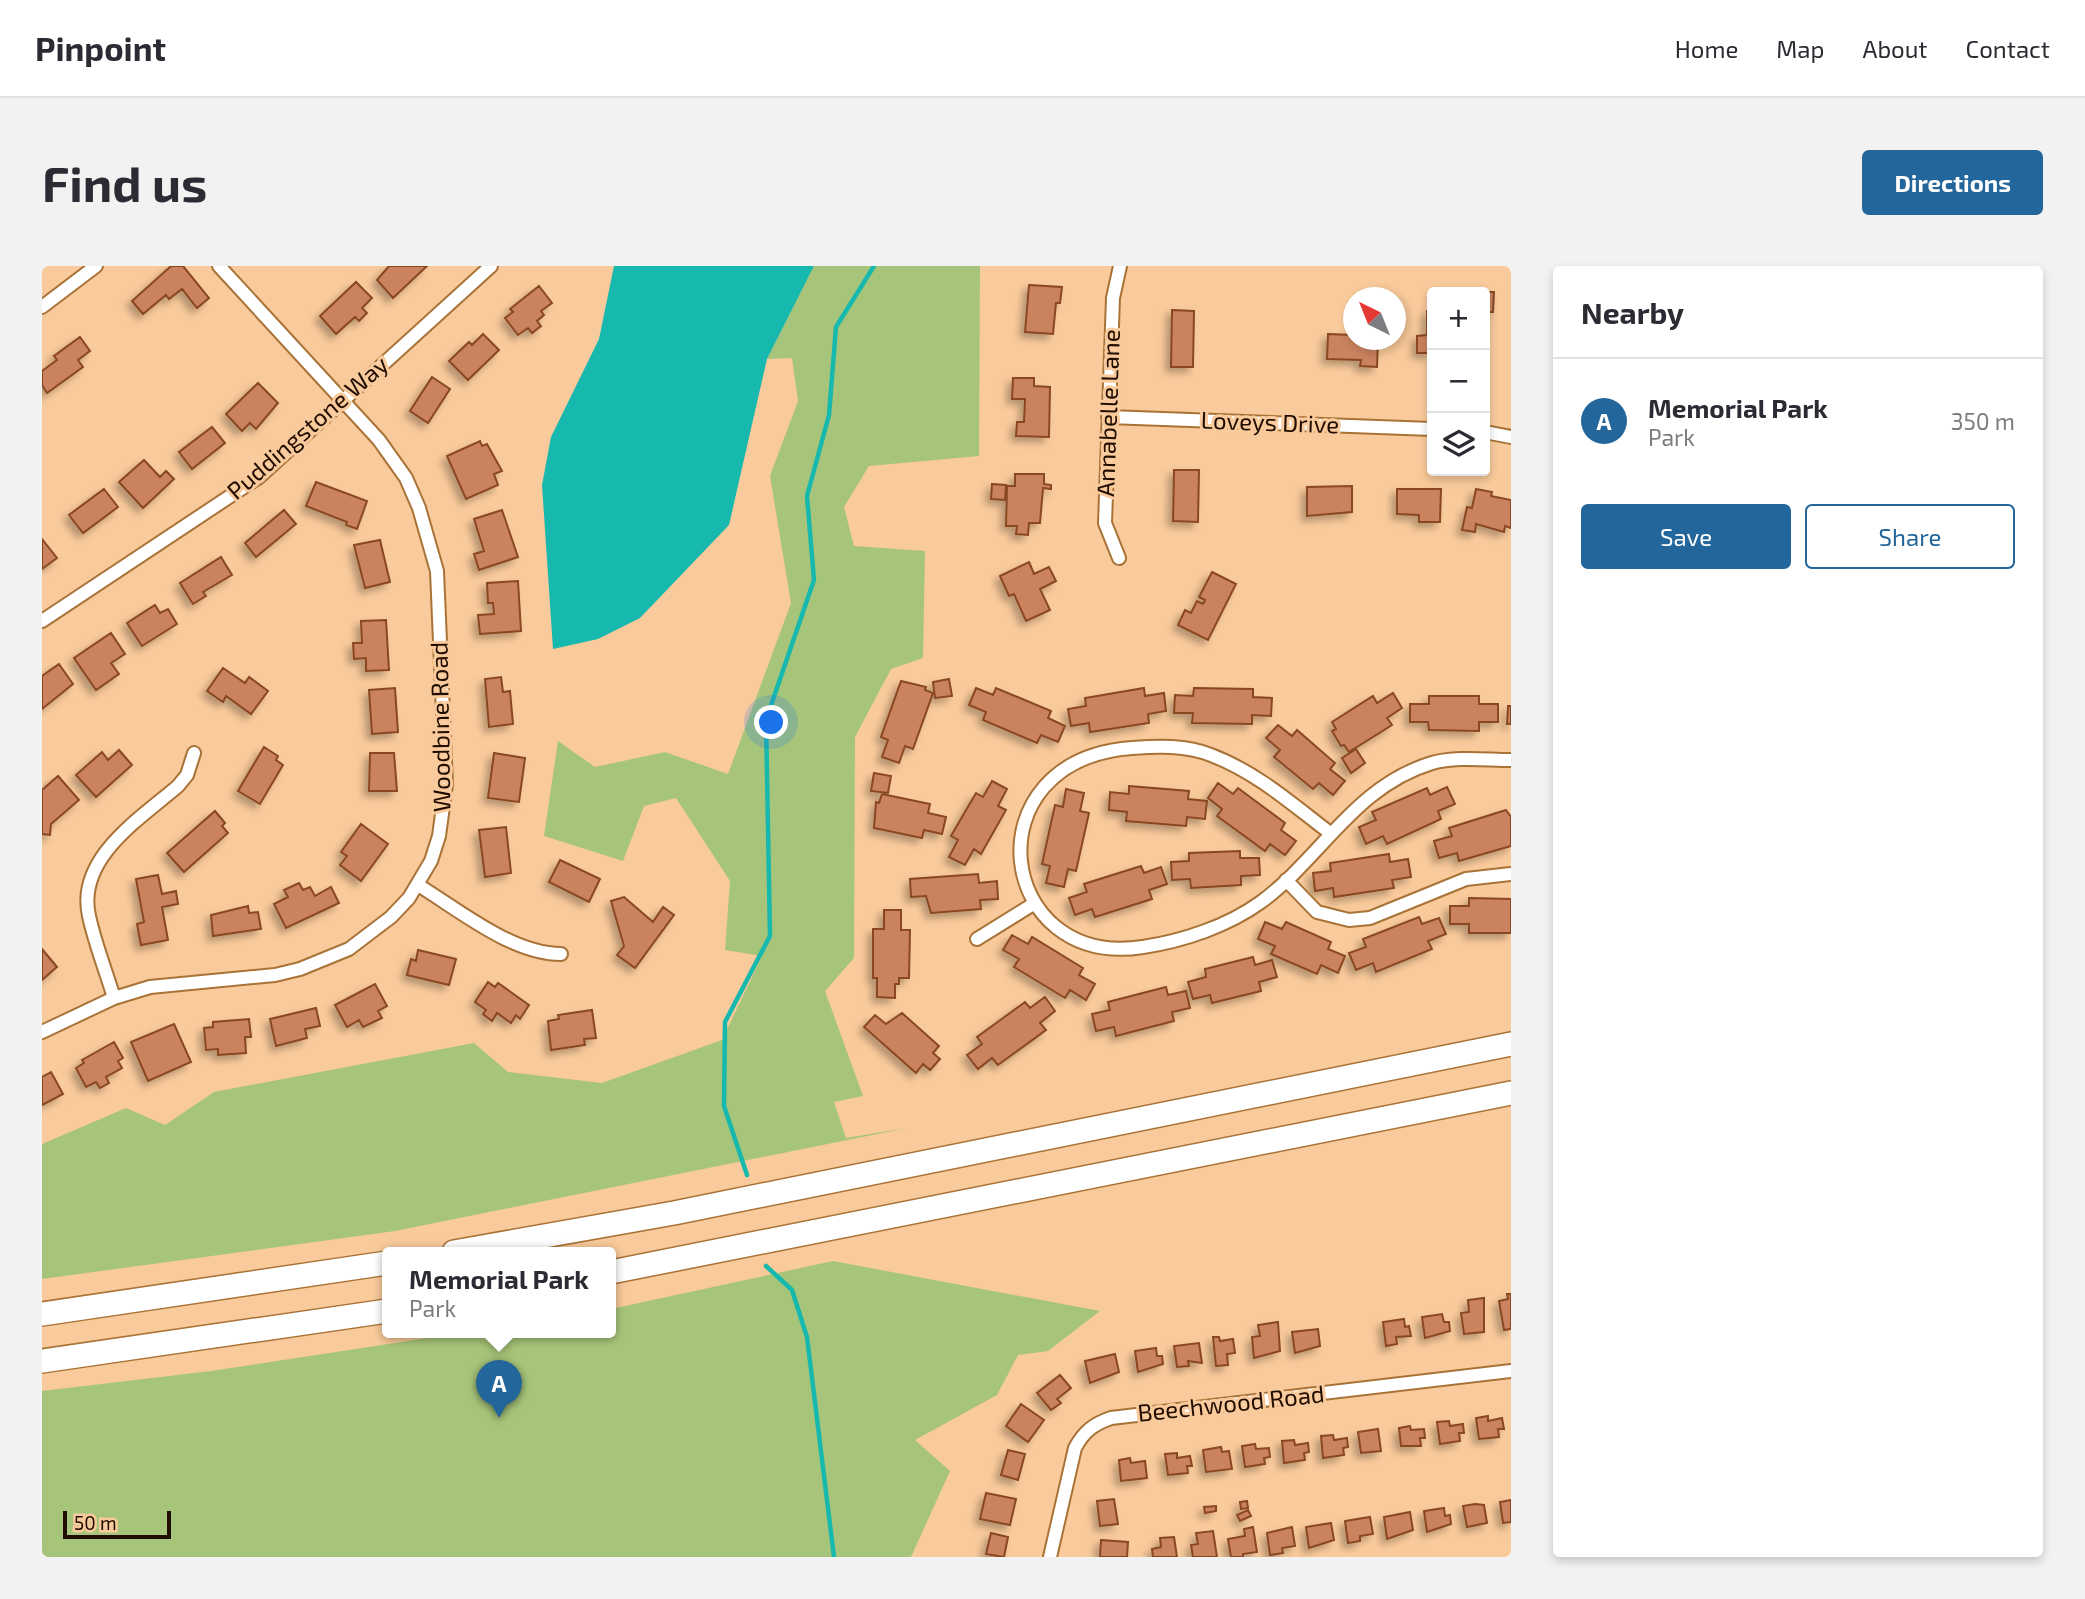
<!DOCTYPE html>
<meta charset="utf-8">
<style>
:root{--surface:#fff;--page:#f2f2f3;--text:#2b2b33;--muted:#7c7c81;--line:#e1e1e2;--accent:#23669b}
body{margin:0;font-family:"Exo 2",sans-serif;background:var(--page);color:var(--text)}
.controls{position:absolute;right:21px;top:21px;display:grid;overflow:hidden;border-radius:7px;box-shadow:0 4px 10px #0003}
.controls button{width:63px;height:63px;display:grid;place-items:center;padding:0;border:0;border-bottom:2px solid var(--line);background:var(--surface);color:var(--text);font:35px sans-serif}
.compass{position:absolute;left:1301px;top:21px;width:63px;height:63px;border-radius:50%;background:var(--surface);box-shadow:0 4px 10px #0003;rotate:317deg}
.scale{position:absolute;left:21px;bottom:18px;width:108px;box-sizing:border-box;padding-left:7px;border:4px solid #210d00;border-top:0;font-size:19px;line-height:24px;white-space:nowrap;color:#210d00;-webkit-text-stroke:5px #f9ca9b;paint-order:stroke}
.you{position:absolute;left:730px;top:457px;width:24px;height:24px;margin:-18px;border:5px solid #fff;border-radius:50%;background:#1a73e8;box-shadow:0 0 0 10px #1a73e833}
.badge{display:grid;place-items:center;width:46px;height:46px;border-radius:50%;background:var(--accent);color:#fff;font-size:23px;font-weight:700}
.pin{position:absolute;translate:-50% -58px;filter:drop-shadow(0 2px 4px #0008)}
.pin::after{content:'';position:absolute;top:37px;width:24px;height:21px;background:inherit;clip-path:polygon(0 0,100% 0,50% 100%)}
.popup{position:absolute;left:340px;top:981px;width:234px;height:91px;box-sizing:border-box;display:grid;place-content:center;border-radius:7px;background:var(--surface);filter:drop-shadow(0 2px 5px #0005);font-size:23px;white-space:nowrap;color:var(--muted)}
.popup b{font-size:26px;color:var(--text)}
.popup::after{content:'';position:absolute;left:50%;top:100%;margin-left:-14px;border:14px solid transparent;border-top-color:var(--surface)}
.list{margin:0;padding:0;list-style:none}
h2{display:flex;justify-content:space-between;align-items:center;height:91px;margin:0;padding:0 28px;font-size:30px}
h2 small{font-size:23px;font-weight:400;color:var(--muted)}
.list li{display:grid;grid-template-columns:46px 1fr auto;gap:21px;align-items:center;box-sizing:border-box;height:126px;padding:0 28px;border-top:2px solid var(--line)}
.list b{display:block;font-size:26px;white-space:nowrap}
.list p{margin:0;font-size:23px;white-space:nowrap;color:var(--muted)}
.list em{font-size:23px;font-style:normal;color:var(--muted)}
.actions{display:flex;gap:14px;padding:21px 28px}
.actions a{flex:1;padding:16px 0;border:2px solid var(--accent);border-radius:7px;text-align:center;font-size:24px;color:var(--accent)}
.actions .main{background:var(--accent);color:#fff}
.icon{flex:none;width:38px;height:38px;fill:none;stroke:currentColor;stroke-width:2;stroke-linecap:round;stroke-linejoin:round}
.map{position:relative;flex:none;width:1469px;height:1291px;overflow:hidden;border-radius:7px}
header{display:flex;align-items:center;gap:42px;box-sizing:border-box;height:98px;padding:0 35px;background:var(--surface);border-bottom:2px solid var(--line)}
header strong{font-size:33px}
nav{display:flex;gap:38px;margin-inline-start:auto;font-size:24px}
.intro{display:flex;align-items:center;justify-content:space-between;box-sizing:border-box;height:168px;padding:0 42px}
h1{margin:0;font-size:49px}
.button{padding:18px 32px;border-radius:7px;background:var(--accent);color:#fff;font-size:24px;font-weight:700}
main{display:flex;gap:42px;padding:0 42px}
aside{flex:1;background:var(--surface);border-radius:7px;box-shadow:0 4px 10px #0003}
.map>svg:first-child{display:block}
.green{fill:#a7c57a}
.water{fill:#17b8ad}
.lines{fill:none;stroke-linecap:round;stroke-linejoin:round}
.stream{stroke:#17b8ad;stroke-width:4.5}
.building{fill:#ca825f;stroke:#894724;stroke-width:2;filter:url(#shadow)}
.minor-casing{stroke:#a97337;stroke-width:16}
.motorway-casing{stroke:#a97337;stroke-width:26}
.minor{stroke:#fff;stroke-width:12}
.motorway{stroke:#fff;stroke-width:23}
.labels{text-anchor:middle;stroke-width:6;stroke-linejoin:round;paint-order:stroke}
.street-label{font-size:24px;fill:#210d00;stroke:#f9ca9b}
</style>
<header>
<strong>Pinpoint</strong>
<nav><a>Home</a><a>Map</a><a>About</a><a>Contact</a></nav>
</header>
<div class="intro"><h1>Find us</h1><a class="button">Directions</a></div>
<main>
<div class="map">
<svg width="1469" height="1291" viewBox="0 0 1469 1291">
<defs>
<filter id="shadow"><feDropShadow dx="-5" dy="5" stdDeviation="3.5" flood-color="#0004"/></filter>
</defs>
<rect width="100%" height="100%" fill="#f9ca9b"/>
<path class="green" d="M772,0H938L937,190L827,200L802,241L812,280L883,285L881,392L849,403L813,471L812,692L783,725L821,830L792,836L804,872L865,862L353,965L0,1013V878L84,842L123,859L172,826L432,777L466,806L560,817L680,774L720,690L683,684L688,615L634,532L602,540L581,595L502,570L516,475L553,501L623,486L686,508L749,337L728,210L756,135L750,92L725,93Z
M791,995L1058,1045L1006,1085L976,1089L955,1129L873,1174L908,1205L869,1291H0V1125L169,1105L425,1066H569V1043Z"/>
<path class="water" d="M572,0H772L725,93L687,259L598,352L556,373L511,383L500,219L509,171L557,73Z"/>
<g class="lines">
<path class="stream" d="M705,909L682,840L683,756L728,670L724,454L772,314L765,230L787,149L794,61L832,0
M724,1000L750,1024L765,1071L792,1291"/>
</g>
<path class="building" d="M129,0H141L167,32L155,42L140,23L127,33L124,29L101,48L90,35Z
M347,0H385L351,32L335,14Z
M314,16L330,32L320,42L325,47L317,55L313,51L294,68L278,50Z
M987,19L1020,21L1018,37H1014L1011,68L983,66Z
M497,20L510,37L499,45L502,49L495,55L499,60L490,67L486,62L476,69L463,52L471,46L468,43Z
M1436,26H1452L1451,46H1443V26Z
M1130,44L1152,45L1151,101H1129Z
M1385,45H1390V87H1375V70L1385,69Z
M441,68L457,84L426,114L407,95L427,76L430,79Z
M1286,68L1311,69V74H1336L1335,101L1318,100L1319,94L1285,93Z
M38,71L48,85L36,94L41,101L5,127L0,119V105L15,94L12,90Z
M390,111L408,123L386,157L368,145Z
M971,112H992V120L1008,121L1007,171L974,170L975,156H982L983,133H970Z
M216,117L236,137L214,163L208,157L200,165L184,148Z
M170,161L183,177L150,203L137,186Z
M438,175L440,180L445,178L460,205L452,208L456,219L424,233L405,190Z
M102,194L118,211L124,205L132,213L101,242L77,216Z
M1132,204H1157L1156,256L1131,255Z
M973,208H1002V218L1009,219V223L1001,222L998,257H987L986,269L974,268L975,260H964L965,220H973Z
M274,216L325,235L315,263L304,259L305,256L264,240Z
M950,218L964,219L963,234L949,233Z
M1310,220V246L1265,250V221Z
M62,223L76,241L41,267L27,249Z
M1355,223H1399L1398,256H1377V249L1355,248Z
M1434,223L1450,226L1449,230L1469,234V262L1463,260L1462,266L1434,258L1433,266L1420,264L1425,241L1430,242Z
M242,244L254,258L214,291L203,277Z
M460,244L476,291L437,304L432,288L442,285L432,253Z
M0,273L15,292L0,303Z
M338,274L348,316L323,322L312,279Z
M179,291L190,309L161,326L164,330L151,338L138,317Z
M987,296L992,308L1007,301L1014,315L998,323L1008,344L984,355L972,328L967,330L958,310Z
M1170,306L1194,318L1166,374L1136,359L1143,344L1149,347L1155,335L1161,338L1163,334L1157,331Z
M476,315L479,365L438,368L436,349L452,348L451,337H446L445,317Z
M113,339L118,347L126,343L135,358L100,380L85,357Z
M344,354L347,404L324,405V392L312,393L311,377H320L319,355Z
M69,367L83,388L69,397L77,408L54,424L32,392Z
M17,398L31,418L0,443V410Z
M181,402L203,417L207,411L226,425L209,448L184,430L181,436L165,425Z
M459,411L461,426L468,425L471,458L447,461L443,413Z
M907,413L910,430L893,432L891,416Z
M859,415L884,421L883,424L891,427L871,483L863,480L857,497L840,491L846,474L839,471Z
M353,422L356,466L330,468L327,424Z
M934,422L951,429L954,422L1009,445L1006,452L1023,460L1016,476L999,469L995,477L941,454L944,446L927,439Z
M1102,422L1103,430L1122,427L1124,445L1106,448L1107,457L1048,466L1047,457L1029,460L1026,443L1044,440L1043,432Z
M1152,422L1211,423V431L1230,432L1229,450L1210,449V458L1150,457L1151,447H1132L1133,429L1151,430Z
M1351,427L1360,442L1345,452L1350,459L1307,486L1302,479L1299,480L1290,465L1294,463L1290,456L1331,430L1335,437Z
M1387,430H1437V438H1456V456H1437V465L1387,464L1386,456H1368V438H1387Z
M1466,440H1469V458H1465Z
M1236,459L1250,470L1255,464L1293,497L1288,503L1303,515L1291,529L1277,517L1271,523L1232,491L1238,484L1224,472Z
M222,481L236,490L234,494L241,499L218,538L196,525Z
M1314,483L1323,497L1309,507L1300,492Z
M77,484L90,499L54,531L34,509L60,486L66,494Z
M328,487H352L355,525H327Z
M452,487L483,492L477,536L446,532Z
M832,507L849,510L846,527L829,525Z
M16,510L37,534L9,558L8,569L0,568V524Z
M950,515L965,523L956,540L964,544L939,588L932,583L923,599L907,591L916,574L909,570L934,527L941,531Z
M1176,517L1191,528L1196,522L1243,557L1239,564L1254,575L1243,589L1228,578L1223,585L1175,550L1180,543L1166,532Z
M1087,520L1147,525L1146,533L1165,535L1163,553L1145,551L1144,560L1084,555L1085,546L1067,544L1068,526L1087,528Z
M1405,521L1413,538L1396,545L1399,553L1345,578L1341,570L1324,578L1317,561L1334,554L1330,546L1385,522L1388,529Z
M1024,523L1042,527L1038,545L1047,547L1034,605L1026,603L1022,621L1004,617L1008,600L1000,598L1013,539L1021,541Z
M840,528L888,538L886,547L904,551L900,568L882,564L880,572L832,562L834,536L837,537Z
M1464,544L1469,551V580L1417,595L1415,587L1397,592L1392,575L1410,570L1407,562Z
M173,545L183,557L180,560L186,567L142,606L125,587Z
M319,558L346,578L319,615L298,599L305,590L299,586Z
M464,561L469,607L443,611L437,564Z
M1198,585V592H1217L1218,609L1199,610V619L1149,622L1148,613L1130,614L1129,596L1147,595V587Z
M1347,588L1348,596L1366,593L1369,611L1350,614L1352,622L1292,631L1291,622L1273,625L1271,607L1289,605L1288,597Z
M518,594L558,613L547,636L507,616Z
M1099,600L1102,607L1119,601L1125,618L1107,624L1110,633L1053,651L1050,643L1033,649L1027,632L1045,626L1042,618Z
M936,608L937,617L955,615L956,633L938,634L939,643L889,647L884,630L869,631L868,613Z
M116,609L120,628L134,625L136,638L120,641L126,674L99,679L95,658L102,656L94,613Z
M257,617L261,624L268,621L273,630L289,621L297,637L244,662L232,638L246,631L242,624Z
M582,631L611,656L621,641L632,649L593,702L575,689L582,680L569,635Z
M1427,632L1469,633V667H1427V658H1408V640H1427Z
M206,640L207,647L216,646L219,663L171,670L169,649Z
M842,644H859V664H868L867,712H857V718H853V732L835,731V712H831V663H842Z
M1377,651L1380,658L1397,652L1404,668L1386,675L1390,683L1334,706L1331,697L1314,704L1307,687L1324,681L1321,673Z
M1223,656L1240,663L1244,656L1289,676L1286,683L1303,690L1296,707L1279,699L1275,708L1229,688L1233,680L1216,673Z
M970,669L986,678L990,671L1041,702L1037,709L1053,718L1044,734L1028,724L1023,732L972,701L977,693L961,684Z
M0,683L15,701L0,714Z
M376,684L414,693L407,719L365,709L369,693L374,695Z
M1211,691L1213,699L1230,694L1235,711L1217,716L1219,725L1170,737L1168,729L1151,733L1146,716L1164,711L1163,703Z
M446,716L453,721L456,717L487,739L478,753L474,749L469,757L455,747L450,755L441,748L444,744L433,736Z
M333,718L345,740L336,745L340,752L321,761L317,754L305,761L293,739Z
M1124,721L1126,729L1144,725L1148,742L1130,746L1132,755L1074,770L1072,761L1054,765L1050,748L1068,744L1066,736Z
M1003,731L1013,745L998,757L1004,764L956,799L950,792L936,803L925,789L940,778L935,771L983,736L988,742Z
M274,742L278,760L263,763L265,772L234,780L228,753Z
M550,744L554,772L542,773L543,779L509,784L506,755L517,753L516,749Z
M860,747L897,780L891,787L898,793L888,804L881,798L874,807L822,761L833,749L844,758Z
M207,753L209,771H203L204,787L176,789V783L164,784L162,762L171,761V756Z
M132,758L149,796L106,815L89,776Z
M72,776L81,792L76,795L80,802L64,811L67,817L58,822L54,816L44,821L34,802L42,797L40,794Z
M9,806L21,828L0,839V811Z
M1465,1028H1469V1063L1462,1064L1457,1035L1466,1033Z
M1442,1032V1066L1422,1068L1419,1047L1427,1046L1426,1034Z
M1400,1048L1402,1056H1407L1408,1065L1383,1072L1380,1051Z
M1362,1053L1363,1061L1367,1060L1369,1070L1354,1071L1355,1078L1344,1080L1341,1056Z
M1236,1056L1238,1085L1212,1092L1210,1071L1218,1070L1216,1059Z
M1276,1063L1278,1080L1253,1087L1250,1066Z
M1171,1071H1177L1178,1075L1191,1073L1193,1087L1185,1088L1186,1099L1174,1100Z
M1157,1077L1160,1097L1146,1095L1147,1100L1135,1101L1132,1080Z
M1114,1082L1115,1090H1120L1121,1098L1096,1106L1093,1085Z
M1073,1088L1077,1106L1048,1117L1043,1095Z
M1018,1109L1029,1122L1015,1133L1019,1137L1009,1144L995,1127Z
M979,1138L1002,1154L986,1176L964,1160Z
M1446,1150V1155L1460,1152L1462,1163H1456L1457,1171L1437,1173L1434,1152Z
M1407,1155L1408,1160L1421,1158L1422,1167H1417L1418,1175L1398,1178L1395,1156Z
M1368,1160L1369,1164L1382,1163L1383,1172H1378L1379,1180H1359L1357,1162Z
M1336,1163L1339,1185L1319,1187L1316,1166Z
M1291,1169L1292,1174L1305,1172L1306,1181L1301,1182L1302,1189L1281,1192L1279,1170Z
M1252,1174L1253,1179L1266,1177L1267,1186L1262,1187L1263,1194L1242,1197L1240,1175Z
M1213,1178L1214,1183L1227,1182L1228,1191L1222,1192L1223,1198L1203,1201L1200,1180Z
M1179,1181L1180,1186L1187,1185L1190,1203L1164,1206L1161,1184Z
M966,1184L983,1188L976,1214L959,1209Z
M1135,1187V1192L1148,1190L1150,1200H1145L1146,1207L1126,1209L1123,1188Z
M1088,1192L1089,1197L1103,1195L1105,1212L1079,1215L1077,1194Z
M944,1227L974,1233L968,1259L938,1253Z
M1072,1233L1076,1258L1058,1260L1055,1235Z
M1469,1234V1256L1461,1257L1458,1236Z
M1205,1235L1206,1242L1199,1243L1198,1236Z
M1433,1238L1442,1239L1445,1257L1425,1261L1421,1240Z
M1174,1240V1245L1163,1247L1162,1241Z
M1402,1242L1403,1250L1408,1249L1409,1258L1385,1266L1382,1245Z
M1206,1244L1209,1250L1198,1255L1195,1249Z
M1368,1246L1371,1264L1345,1273L1342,1251Z
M1328,1251L1331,1268L1318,1270V1275L1306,1277L1303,1255Z
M1289,1257L1292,1274L1267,1282L1264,1261Z
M1211,1261L1215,1286L1201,1288V1291H1189L1186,1273L1203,1270L1202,1263Z
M1250,1261L1253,1280L1240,1282L1241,1287L1228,1289L1225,1267Z
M1171,1265L1175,1291H1151L1149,1279L1156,1278L1154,1267Z
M949,1267L966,1271L962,1291L944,1288Z
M1132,1271L1135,1291H1111L1110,1283L1119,1281L1118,1272Z
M1059,1274L1086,1276L1085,1291H1058Z"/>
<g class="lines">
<g class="minor-casing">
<path id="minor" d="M0,41L54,0
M1066,151L1390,163
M1443,166L1469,171
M1077,292L1063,257L1071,32L1078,0
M0,355L217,211L449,0
M1288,567C1250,538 1214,506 1169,489C1144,479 1116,480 1090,482C926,494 954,704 1101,681C1141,675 1186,660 1219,636C1279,592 1313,520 1390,497C1414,490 1444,494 1469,494
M1244,614L1275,646L1307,654L1328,652L1424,613L1469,608
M376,619C417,644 470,688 519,688
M935,673L993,637
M72,732C64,705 53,678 47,650C34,592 99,552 136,520L145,509L152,487
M0,766L72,732L108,721L233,709L258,703L307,683L349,651L367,632L389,595L397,570L404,518L395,305L377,242L364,212L337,174L177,0
M1008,1291L1033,1182C1042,1165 1052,1158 1069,1152L1469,1105"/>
</g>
<g class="motorway-casing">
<path id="motorway" d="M412,986L632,947L1469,778
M569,1006L1469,827
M0,1048L345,997
M0,1095L345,1045"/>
</g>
<use href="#minor" class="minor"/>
<use href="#motorway" class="motorway"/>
</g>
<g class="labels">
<g class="street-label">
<text transform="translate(1067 147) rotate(-88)" y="8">Annabelle Lane</text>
<text transform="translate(1228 157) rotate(2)" y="8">Loveys Drive</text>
<text transform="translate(266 162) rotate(-41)" y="8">Puddingstone Way</text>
<text transform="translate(399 461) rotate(-91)" y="8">Woodbine Road</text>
<text transform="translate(1189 1138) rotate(-6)" y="8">Beechwood Road</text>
</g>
</g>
</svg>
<div class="controls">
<button>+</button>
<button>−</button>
<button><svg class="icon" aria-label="layers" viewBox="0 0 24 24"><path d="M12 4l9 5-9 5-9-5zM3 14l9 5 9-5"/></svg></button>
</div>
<svg class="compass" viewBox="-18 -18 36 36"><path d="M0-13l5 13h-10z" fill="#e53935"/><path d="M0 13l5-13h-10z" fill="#7c7c81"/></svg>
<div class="scale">50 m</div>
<div class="you"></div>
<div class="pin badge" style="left:457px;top:1152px">A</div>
<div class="popup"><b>Memorial Park</b>Park</div>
</div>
<aside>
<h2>Nearby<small></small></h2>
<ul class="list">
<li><span class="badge">A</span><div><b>Memorial Park</b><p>Park</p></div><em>350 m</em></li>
</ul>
<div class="actions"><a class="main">Save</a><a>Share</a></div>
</aside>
</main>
